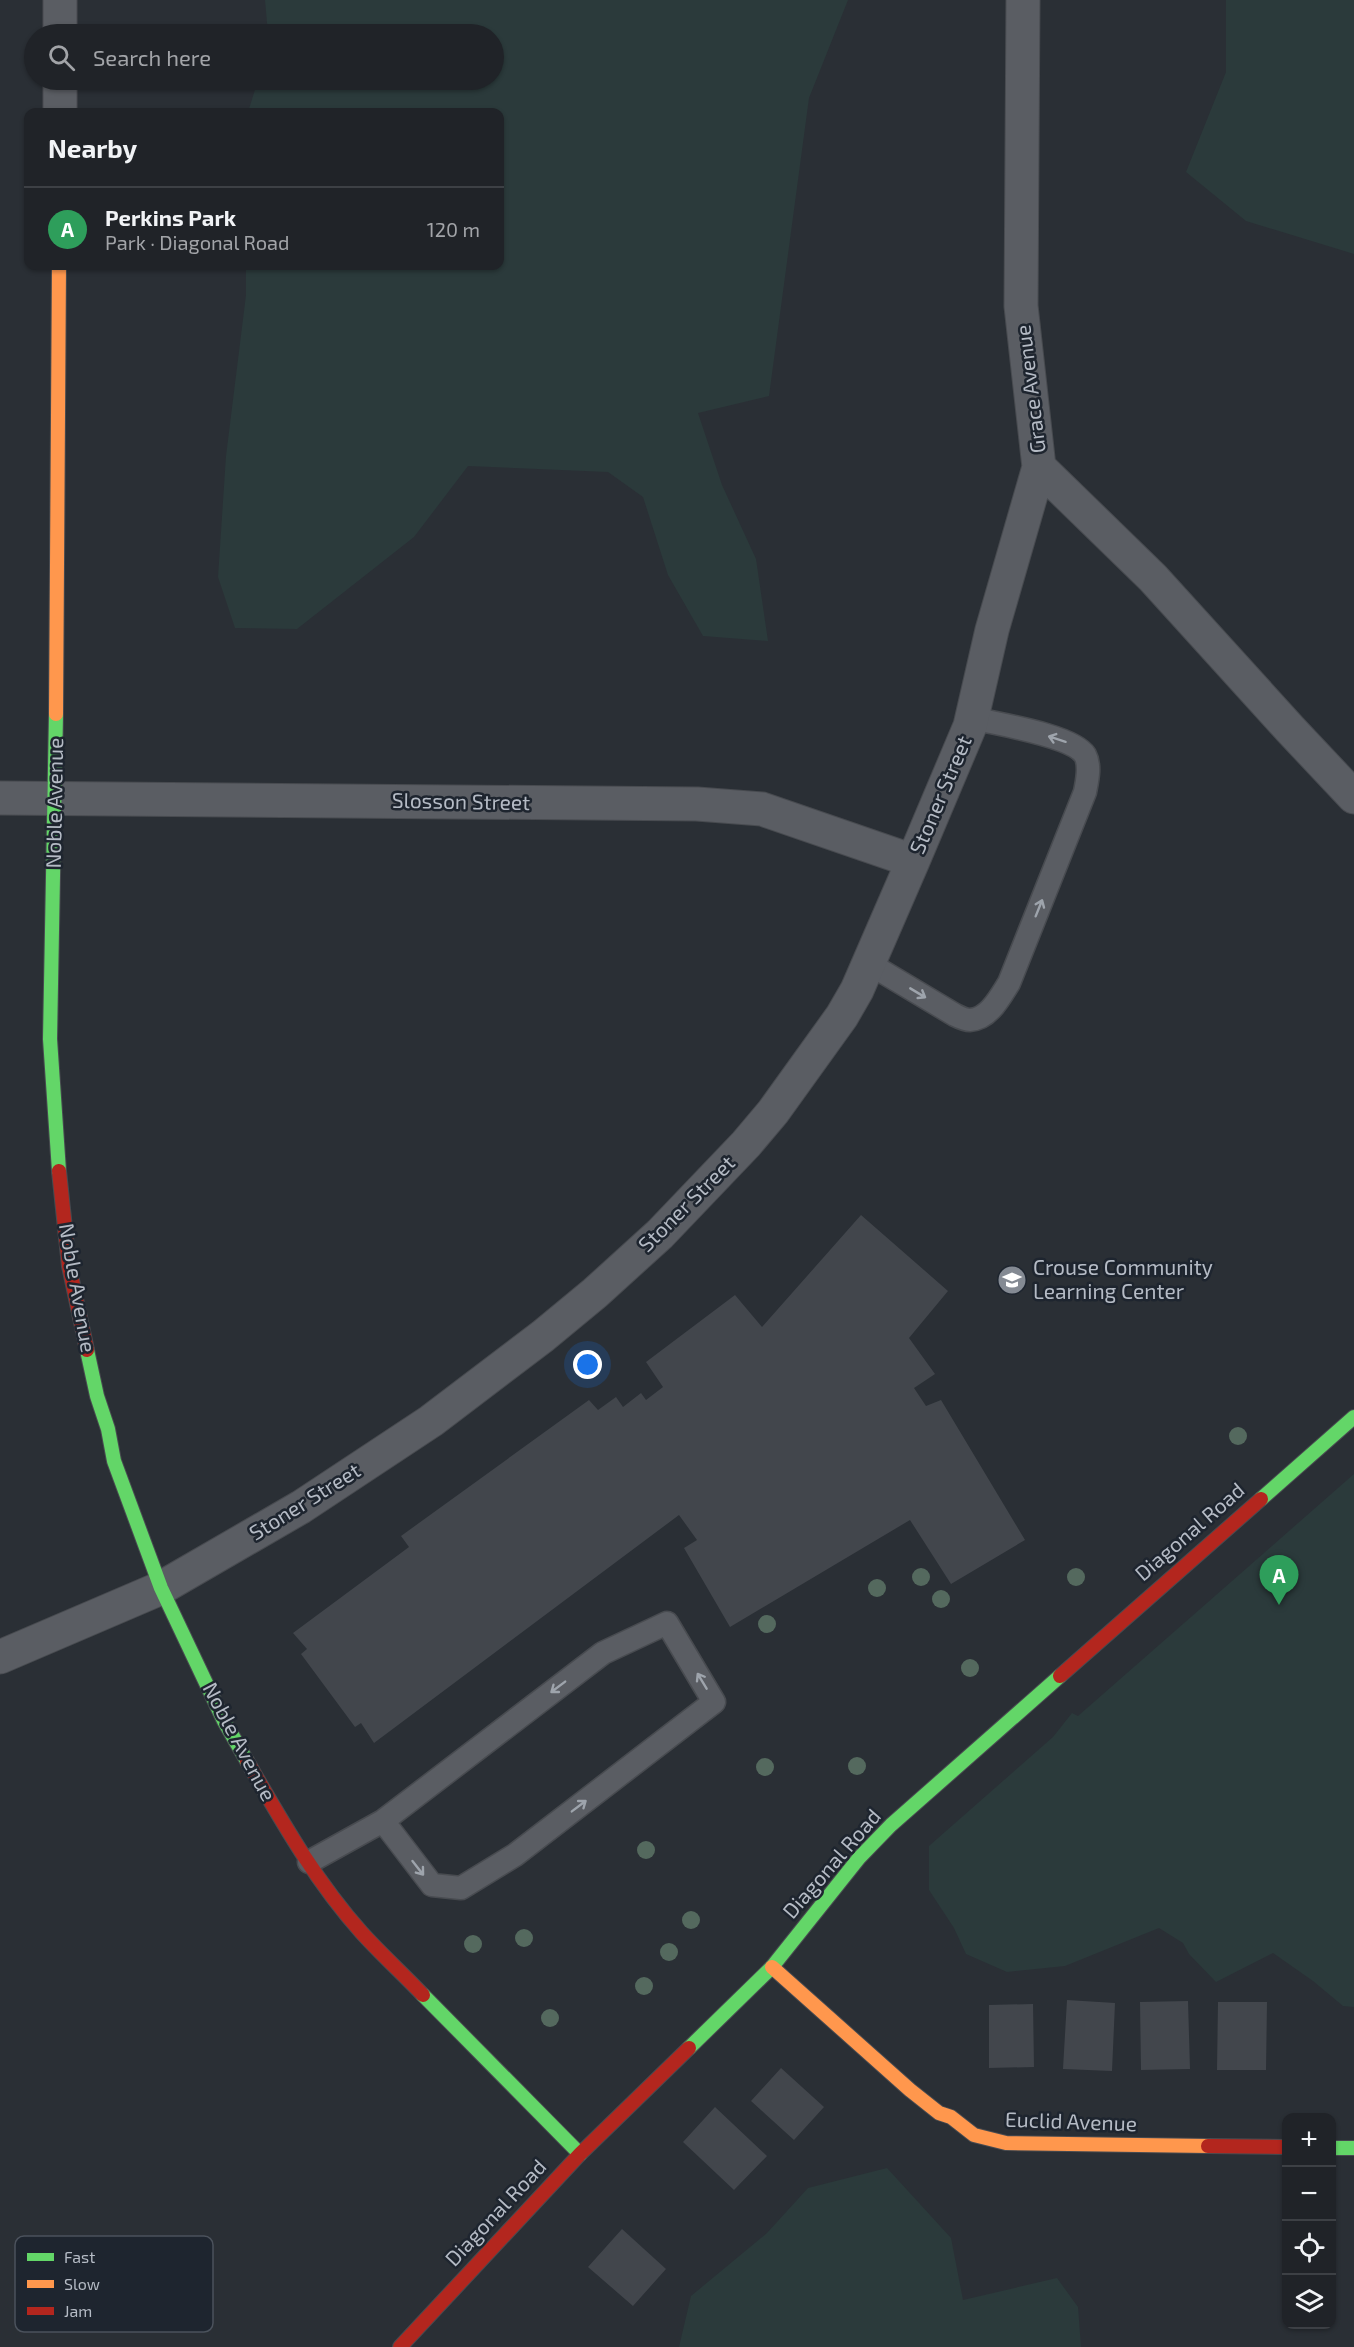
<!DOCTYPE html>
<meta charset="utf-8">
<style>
:root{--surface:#202328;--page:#2d2f34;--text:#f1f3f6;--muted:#a2a4a8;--line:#3d4045;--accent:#848a93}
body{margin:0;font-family:"Exo 2",sans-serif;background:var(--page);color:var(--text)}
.controls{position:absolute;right:18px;bottom:18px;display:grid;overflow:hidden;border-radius:12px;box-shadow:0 2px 4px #0004}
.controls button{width:54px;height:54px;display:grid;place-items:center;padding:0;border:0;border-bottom:2px solid var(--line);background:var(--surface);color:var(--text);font:30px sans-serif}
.you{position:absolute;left:588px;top:1365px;width:21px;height:21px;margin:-15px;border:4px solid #fff;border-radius:50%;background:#1a73e8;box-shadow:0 0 0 9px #1a73e833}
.badge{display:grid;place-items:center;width:39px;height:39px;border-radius:50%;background:var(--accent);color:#fff;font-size:20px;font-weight:700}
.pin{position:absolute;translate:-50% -50px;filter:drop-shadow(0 2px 3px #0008)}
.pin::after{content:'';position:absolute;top:32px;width:21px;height:18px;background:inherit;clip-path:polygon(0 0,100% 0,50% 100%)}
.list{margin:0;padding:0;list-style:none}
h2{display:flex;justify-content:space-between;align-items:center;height:78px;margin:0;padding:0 24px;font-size:26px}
h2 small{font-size:20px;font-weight:400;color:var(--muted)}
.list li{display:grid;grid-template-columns:39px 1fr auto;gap:18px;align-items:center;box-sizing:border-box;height:84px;padding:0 24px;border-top:2px solid var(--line)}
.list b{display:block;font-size:22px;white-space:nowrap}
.list p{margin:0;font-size:20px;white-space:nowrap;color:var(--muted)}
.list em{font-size:20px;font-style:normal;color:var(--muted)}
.icon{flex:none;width:33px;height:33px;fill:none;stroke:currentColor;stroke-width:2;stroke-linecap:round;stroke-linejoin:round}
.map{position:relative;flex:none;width:1354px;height:2347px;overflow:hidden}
.search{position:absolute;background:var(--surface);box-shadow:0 2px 4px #0004;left:24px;top:24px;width:480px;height:66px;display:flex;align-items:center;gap:15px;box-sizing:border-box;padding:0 21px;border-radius:33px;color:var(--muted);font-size:22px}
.panel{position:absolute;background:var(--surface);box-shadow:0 2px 4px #0004;left:24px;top:108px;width:480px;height:162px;border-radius:12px}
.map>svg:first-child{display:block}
.green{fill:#2b3a3b}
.building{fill:#42464c}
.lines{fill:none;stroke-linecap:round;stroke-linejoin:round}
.lane-casing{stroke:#484b50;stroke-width:25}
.street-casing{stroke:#484b50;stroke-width:35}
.fast-casing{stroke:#484b50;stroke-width:16}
.slow-casing{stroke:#484b50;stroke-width:16}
.jam-casing{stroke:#484b50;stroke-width:16}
.lane{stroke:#5a5d63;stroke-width:22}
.street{stroke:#5a5d63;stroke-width:33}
.fast{stroke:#63d668;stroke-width:14}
.slow{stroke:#ff974d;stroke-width:14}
.jam{stroke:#b3261e;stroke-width:14}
.tree{fill:#54695e}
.oneway{stroke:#9ea4ac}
.labels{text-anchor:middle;stroke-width:5;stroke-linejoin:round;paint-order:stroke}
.street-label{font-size:21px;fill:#b5bbc5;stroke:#1e252f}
.poi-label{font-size:21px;fill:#b5bbc5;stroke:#1e252f;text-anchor:start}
.key{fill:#1e252f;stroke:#4b525c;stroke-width:1.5}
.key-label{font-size:16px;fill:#b5bbc5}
</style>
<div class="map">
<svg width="1354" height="2347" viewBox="0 0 1354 2347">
<rect width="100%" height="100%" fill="#2a2f35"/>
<path class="green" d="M265,0H848L809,98L769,396L698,413L722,485L756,559L768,641L703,636L668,575L643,497L608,472L468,466L414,537L297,629L235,628L218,577L226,456L246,295V266H500V112H248L258,80H494V34H268Z
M1226,0H1354V254L1246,221L1186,172L1226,72Z
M1354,1474V2007L1343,2006L1313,1981L1273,1953L1216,1982L1189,1954L1183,1943L1159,1928L1065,1966L1007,1972L966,1954L954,1928L929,1890V1846L1053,1737L1072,1713L1078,1716Z
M887,2168L951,2238L963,2300L1057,2278L1078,2307L1081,2347H679L691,2296L767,2233L808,2188Z"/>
<path class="building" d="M861,1215L948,1291L909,1338L935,1374L914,1388L926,1406L941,1400L1025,1540L951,1584L910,1520L730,1627L684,1548L697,1540L679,1515L374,1743L361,1723L355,1727L301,1654L307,1649L293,1633L409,1547L401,1536L589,1400L598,1410L616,1397L623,1407L641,1393L646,1400L663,1387L646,1362L735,1295L762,1327Z
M1067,2000L1115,2003L1112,2071L1063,2069Z
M1188,2001L1190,2069L1141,2070L1140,2002Z
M1218,2002H1267L1266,2070H1217Z
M1033,2004L1034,2067L989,2068V2005Z
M781,2068L824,2107L794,2140L751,2101Z
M715,2107L767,2156L734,2190L683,2142Z
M622,2229L666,2269L633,2306L588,2267Z"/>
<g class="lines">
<g class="lane-casing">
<path id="lane" d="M868,963L955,1015C959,1017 966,1020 970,1020C989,1019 1000,997 1009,983L1085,792C1087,781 1091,766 1085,755C1072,735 996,724 972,718
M309,1862L383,1821L603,1653L667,1623L714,1702L515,1855L461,1888L432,1885L383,1821"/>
</g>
<g class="street-casing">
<path id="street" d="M1023,0L1021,306L1039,467L1153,578L1290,729L1354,797
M60,34V0
M60,112V80
M0,798L697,804L762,809L913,861
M0,1657L161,1588L301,1507L431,1421L543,1336L595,1293L660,1234L746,1144L773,1112L842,1016L857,990L913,861L970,726L992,630L1039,467"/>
</g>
<g class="fast-casing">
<path id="fast" d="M56,714L50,1039L59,1171
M87,1350L97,1396L108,1429L114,1461L161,1588L224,1721L247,1761
M1261,1499L1354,1417
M423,1995L580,2154
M689,2048L772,1967L859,1858L891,1825L1060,1676
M1332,2148H1354"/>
</g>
<g class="slow-casing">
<path id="slow" d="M56,714L59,266
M772,1967L910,2090L939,2113L951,2117L974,2135L1006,2143L1208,2146"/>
</g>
<g class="jam-casing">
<path id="jam" d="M59,1171L69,1266L87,1350
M1060,1676L1261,1499
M247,1761C281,1820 316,1882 362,1933C381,1954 403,1974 423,1995
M1208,2146L1286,2147
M400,2347L580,2154L689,2048"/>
</g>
<use href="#lane" class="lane"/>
<use href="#street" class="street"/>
<use href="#fast" class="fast"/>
<use href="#slow" class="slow"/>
<use href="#jam" class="jam"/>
</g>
<g class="tree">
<circle cx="1238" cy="1436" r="9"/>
<circle cx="921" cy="1577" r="9"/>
<circle cx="1076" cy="1577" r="9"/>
<circle cx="877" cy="1588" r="9"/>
<circle cx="941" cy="1599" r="9"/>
<circle cx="767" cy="1624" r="9"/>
<circle cx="970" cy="1668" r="9"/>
<circle cx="857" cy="1766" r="9"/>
<circle cx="765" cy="1767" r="9"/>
<circle cx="646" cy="1850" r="9"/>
<circle cx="691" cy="1920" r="9"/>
<circle cx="524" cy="1938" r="9"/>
<circle cx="473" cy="1944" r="9"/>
<circle cx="669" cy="1952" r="9"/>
<circle cx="644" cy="1986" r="9"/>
<circle cx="550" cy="2018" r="9"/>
</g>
<defs><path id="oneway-shaft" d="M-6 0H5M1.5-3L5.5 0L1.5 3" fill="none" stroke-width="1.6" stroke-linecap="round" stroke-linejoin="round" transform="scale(1.5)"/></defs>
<g class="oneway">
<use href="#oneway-shaft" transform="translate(1057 739) rotate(-162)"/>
<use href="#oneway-shaft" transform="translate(1039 908) rotate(-68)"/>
<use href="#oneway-shaft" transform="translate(918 993) rotate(31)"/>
<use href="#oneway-shaft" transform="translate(702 1681) rotate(-121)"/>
<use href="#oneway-shaft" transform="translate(558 1687) rotate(143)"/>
<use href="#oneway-shaft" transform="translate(579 1806) rotate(-37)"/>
<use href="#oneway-shaft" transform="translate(418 1868) rotate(52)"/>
</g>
<defs>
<g id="school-disc" transform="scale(1.5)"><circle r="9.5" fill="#848a93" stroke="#1e252f"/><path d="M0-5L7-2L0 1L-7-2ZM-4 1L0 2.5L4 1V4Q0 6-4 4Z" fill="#fff"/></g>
</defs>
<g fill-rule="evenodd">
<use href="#school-disc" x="1012" y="1280"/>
</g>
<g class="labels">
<g class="street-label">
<text transform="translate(1031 389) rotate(-97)" y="7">Grace Avenue</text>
<text transform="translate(941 795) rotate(-67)" y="7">Stoner Street</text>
<text transform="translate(461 802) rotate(1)" y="7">Slosson Street</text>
<text transform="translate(55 803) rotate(-89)" y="7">Noble Avenue</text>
<text transform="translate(687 1204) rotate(-45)" y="7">Stoner Street</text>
<text transform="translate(77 1288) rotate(80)" y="7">Noble Avenue</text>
<text transform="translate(305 1502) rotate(-32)" y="7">Stoner Street</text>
<text transform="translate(1190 1532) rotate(-41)" y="7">Diagonal Road</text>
<text transform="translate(239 1742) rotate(62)" y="7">Noble Avenue</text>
<text transform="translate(832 1864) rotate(-49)" y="7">Diagonal Road</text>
<text transform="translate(1071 2122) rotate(2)" y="7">Euclid Avenue</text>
<text transform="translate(496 2213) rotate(-47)" y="7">Diagonal Road</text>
</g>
<g class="poi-label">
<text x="1033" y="1275">Crouse Community<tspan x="1033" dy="24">Learning Center</tspan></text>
</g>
</g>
<rect x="15" y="2236" width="198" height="96" rx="9" class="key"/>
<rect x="27" y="2253" width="27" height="8" fill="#63d668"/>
<rect x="27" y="2280" width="27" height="8" fill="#ff974d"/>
<rect x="27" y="2307" width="27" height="8" fill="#b3261e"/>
<g class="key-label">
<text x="64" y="2263">Fast</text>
<text x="64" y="2290">Slow</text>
<text x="64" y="2317">Jam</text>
</g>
</svg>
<div class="controls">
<button>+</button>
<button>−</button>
<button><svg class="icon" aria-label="locate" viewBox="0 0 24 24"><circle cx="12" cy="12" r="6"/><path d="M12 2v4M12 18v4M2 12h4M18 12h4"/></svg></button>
<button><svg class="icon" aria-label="layers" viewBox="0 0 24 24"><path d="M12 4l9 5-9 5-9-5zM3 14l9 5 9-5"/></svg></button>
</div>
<div class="you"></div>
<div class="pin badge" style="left:1279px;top:1605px;background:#2e9e5b">A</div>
<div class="search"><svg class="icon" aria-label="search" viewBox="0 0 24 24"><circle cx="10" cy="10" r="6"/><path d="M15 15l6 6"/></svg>Search here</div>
<section class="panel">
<h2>Nearby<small></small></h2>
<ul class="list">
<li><span class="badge" style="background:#2e9e5b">A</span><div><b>Perkins Park</b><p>Park · Diagonal Road</p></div><em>120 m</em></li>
</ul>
</section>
</div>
